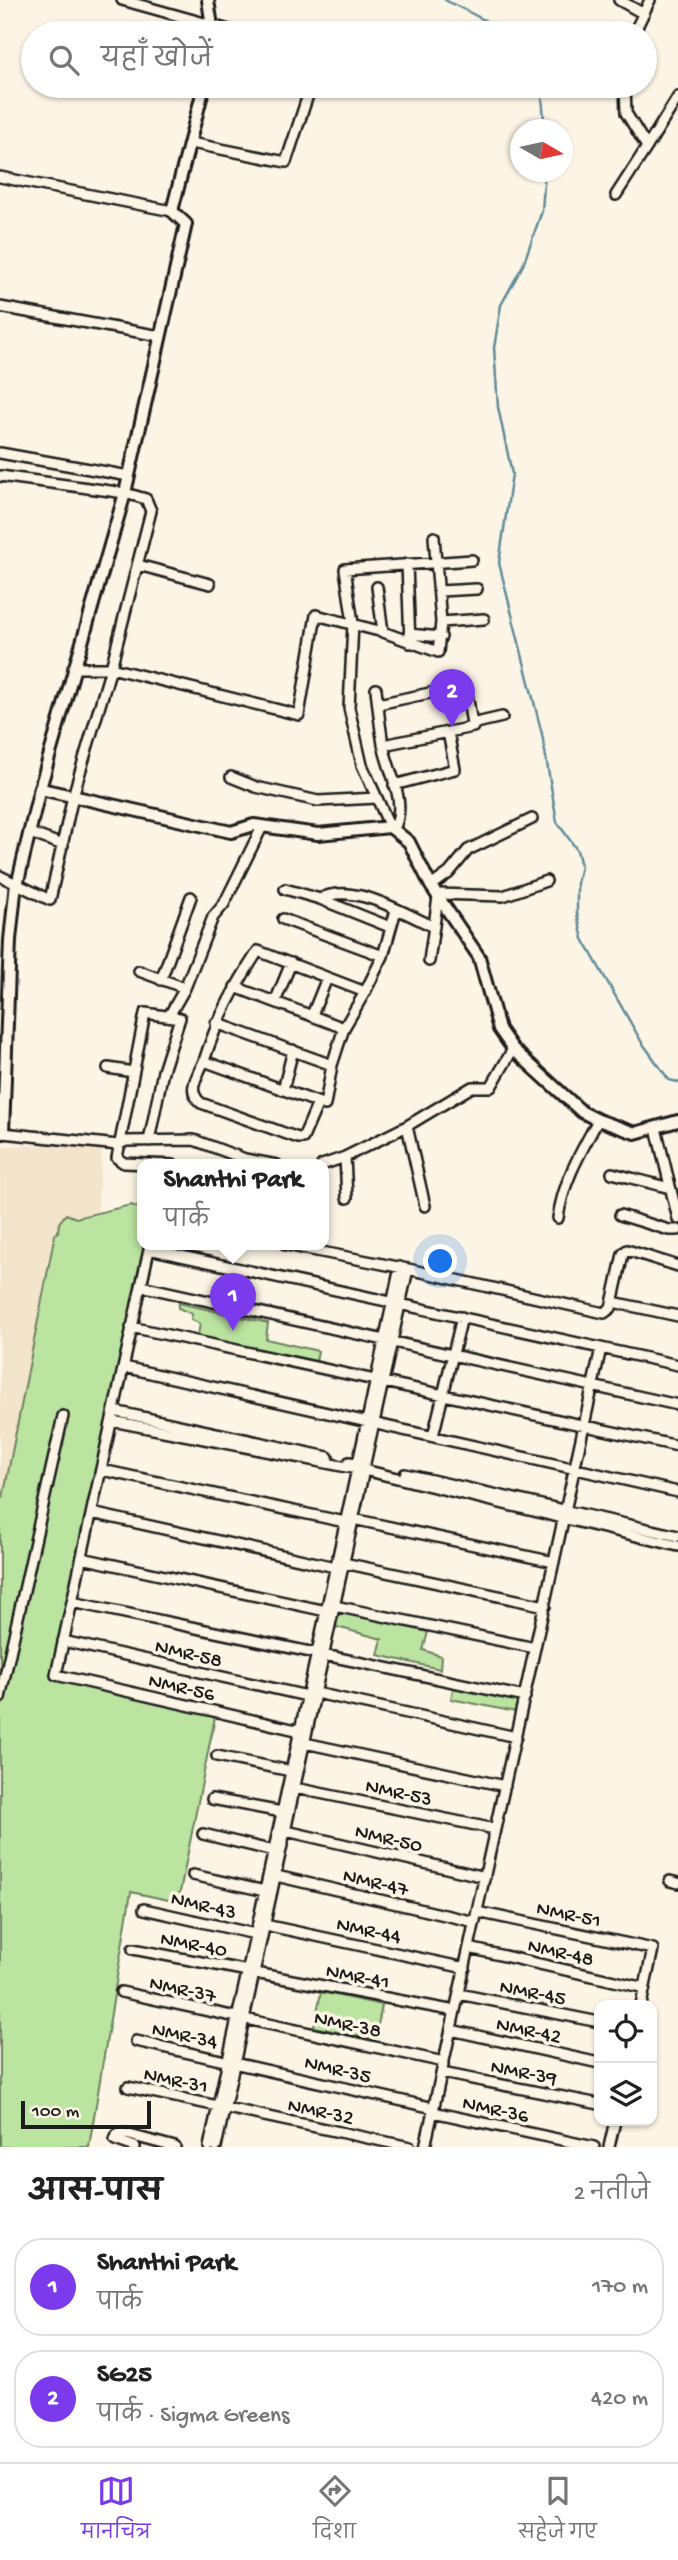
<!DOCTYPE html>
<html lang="hi">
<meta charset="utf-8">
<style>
:root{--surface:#fff;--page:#f2f2f2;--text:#222;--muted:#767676;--line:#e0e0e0;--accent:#7c3aed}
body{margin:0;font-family:"Gochi Hand","Playpen Sans Deva",sans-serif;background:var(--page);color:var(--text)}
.controls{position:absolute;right:21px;bottom:21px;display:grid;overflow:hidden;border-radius:14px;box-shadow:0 2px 5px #0004}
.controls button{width:63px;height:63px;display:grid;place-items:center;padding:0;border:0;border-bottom:2px solid var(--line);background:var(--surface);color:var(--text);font:35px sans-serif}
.compass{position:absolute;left:510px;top:119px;width:63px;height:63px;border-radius:50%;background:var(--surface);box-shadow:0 2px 5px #0004;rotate:99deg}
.scale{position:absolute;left:21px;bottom:18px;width:130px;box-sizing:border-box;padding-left:7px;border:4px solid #1c1c1c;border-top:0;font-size:19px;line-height:24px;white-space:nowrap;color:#1c1c1c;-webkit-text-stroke:5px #fcf5e5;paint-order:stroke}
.you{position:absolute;left:441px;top:1262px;width:24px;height:24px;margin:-18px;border:5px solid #fff;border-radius:50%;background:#1a73e8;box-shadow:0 0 0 10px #1a73e833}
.badge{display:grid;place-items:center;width:46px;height:46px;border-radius:50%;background:var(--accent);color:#fff;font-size:23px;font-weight:700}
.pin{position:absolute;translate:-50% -58px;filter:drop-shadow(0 2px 4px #0008)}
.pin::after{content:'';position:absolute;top:37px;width:24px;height:21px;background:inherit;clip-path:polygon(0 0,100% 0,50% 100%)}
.popup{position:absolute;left:137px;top:1159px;width:192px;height:91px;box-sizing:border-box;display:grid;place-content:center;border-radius:14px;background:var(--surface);filter:drop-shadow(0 2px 5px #0005);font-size:23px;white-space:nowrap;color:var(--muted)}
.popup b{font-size:26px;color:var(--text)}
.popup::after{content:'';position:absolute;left:50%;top:100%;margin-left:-14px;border:14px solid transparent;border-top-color:var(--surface)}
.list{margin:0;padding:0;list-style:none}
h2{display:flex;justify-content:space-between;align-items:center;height:91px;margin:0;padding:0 28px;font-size:30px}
h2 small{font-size:23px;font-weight:400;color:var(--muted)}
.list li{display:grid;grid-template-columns:46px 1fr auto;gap:21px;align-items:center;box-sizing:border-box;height:98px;margin:0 14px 14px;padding:0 14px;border:2px solid var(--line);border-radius:28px}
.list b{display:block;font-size:26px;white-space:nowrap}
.list p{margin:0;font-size:23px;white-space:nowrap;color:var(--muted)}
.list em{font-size:23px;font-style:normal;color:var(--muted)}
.icon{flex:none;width:38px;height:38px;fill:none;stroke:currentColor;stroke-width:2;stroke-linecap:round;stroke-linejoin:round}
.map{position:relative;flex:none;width:678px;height:2147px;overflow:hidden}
.search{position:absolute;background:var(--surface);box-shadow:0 2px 5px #0004;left:21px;right:21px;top:21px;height:77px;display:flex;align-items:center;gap:18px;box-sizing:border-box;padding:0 24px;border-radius:38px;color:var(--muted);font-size:26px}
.sheet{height:315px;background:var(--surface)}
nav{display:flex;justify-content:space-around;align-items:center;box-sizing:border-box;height:98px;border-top:2px solid var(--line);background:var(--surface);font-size:19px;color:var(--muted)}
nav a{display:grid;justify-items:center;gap:4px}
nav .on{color:var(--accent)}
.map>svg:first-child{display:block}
.built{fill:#f3e4cc}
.green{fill:#bbe4a0;stroke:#6c805e;stroke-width:2}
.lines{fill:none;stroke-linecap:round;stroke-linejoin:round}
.stream{stroke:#608a9a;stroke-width:2.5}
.minor-casing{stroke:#1c1c1c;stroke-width:14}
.tertiary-casing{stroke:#1c1c1c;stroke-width:16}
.minor{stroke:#fcf5e5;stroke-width:9}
.tertiary{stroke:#fcf5e5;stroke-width:10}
.labels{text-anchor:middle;stroke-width:7;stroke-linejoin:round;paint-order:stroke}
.street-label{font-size:21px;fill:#1c1c1c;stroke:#fcf5e5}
</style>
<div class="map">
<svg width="678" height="2147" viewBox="0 0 678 2147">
<rect width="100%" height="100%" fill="#fcf5e5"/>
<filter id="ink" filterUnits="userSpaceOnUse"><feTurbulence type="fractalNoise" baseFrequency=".0143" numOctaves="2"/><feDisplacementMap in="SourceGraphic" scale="14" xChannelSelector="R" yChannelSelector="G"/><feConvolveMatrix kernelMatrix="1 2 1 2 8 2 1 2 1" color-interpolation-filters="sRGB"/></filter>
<g filter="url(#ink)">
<path class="built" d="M102,1143L98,1211L59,1223L3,1498L0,1500V1146Z"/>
<path class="green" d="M131,1205L142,1209V1245H148L53,1677L215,1717L178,1902L131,1892L89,2147H0V1500L3,1498L55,1234L58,1232L59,1223L66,1214L76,1218Z
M179,1303L268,1323L266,1339L318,1351L315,1366L197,1340L200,1324L191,1319L192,1314L178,1308Z
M337,1610L428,1632L423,1650L441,1656L440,1669L378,1655L382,1639L333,1626Z
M455,1680L525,1697L521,1713L451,1699Z
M321,1992L382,2005L375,2040L314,2027Z"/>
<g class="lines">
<path class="stream" d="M445,0L496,26L503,33
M537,86L542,97L545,130
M545,172L542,211L523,265L501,305L494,348L498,407L512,474L499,563L542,734L557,822L577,850L581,866L577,883V914L583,939L641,1041L669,1080L678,1082"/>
<g class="minor-casing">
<path id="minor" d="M122,0L240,33
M619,0L644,14
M634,33L650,0
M191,143L286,162L311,86
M647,147L678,97
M0,177L172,211
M616,195L647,147L626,113L625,86
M0,307L160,336
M0,453L129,476
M0,476L125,493L146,499L151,511L111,668L73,796L50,900L0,876
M407,564L410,643
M138,565L210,584
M377,587L383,632
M439,591L477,589
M441,622L484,619
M409,634L441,637
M73,668H111L299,715L316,615L383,632L438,652L441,622L434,537
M376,689C378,707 380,726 383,744C388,772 408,801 394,829
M378,704L463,686L466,688L472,724L502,717
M383,745L473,727L472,724
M231,777L256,787L318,801L377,798
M394,785L455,769L448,732
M390,827L362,765L349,708L353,623L345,569L472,560
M30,833L63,845
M431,886L449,873L468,850L532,819
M285,889L320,899L390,927
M437,894L503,896L546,881
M320,899C351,881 404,913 434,927
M283,919L383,956
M429,961L438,897
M139,971L185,988
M161,980L191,897
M235,987L344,1028
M365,992L344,1028L332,1065L325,1105L204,1061C218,1017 233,990 258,951L365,992L383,956L396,910
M275,1002L291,963
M312,1015L327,978
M169,1016L185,988L213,917L224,904L262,827
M216,1023L332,1065
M204,1061C197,1077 186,1091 201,1103L298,1138H303L318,1103
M108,1068L133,1072
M283,1090L293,1050
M407,1126L425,1206
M656,1128L678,1219
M3,1133L118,1145L126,1141L194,1140L245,1159L277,1165
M149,1141L163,1071L180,1018L145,1013L117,1158L124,1163L173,1165
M345,1157L347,1198
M322,1165L345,1157L407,1126L472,1087H491L513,1049
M612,1173L670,1188
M620,1215L669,1230H678
M558,1218C563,1181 581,1152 598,1120
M150,1245L56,1675L305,1732
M286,1245L408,1269L604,1313L611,1308L623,1254L627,1250L678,1266
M149,1249L678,1365
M141,1286L678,1405
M613,1302L678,1316
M131,1327L678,1446
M124,1367L678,1492
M114,1411L328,1457
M112,1421L357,1469L209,2147
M433,1436L462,1317
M349,1462L358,1463L400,1267
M365,1463L408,1269
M102,1470L345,1522
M405,1474L678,1536
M92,1513L335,1567
M353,1519L554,1562
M82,1558L326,1611
M344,1563L545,1606
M72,1602L525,1697
M335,1606L535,1648
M63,1641L307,1696
M316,1693L516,1737
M0,1698L63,1416
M305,1743L505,1786
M217,1756L291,1771
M295,1788L495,1829
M212,1799L282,1812
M282,1830L485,1877
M203,1834L274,1851
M193,1875L265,1891
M272,1875L475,1922
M670,1881L678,1883
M144,1909L255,1934
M477,1912L653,1949L641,2005
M265,1925L465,1968
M469,1948L645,1988
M133,1949L248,1971
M255,1973L455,2011
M121,1992L444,2062
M459,1994L599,2022
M451,2030L599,2063
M136,2041L434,2108
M442,2073L599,2104
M128,2087L410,2147
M433,2112L594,2147
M135,2147L115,2140L117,2135L122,2133L175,2147
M216,2147L364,1470L678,1546
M425,2147L601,1348
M609,2147L615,2121"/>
</g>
<g class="tertiary-casing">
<path id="tertiary" d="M208,0L213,33
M41,789L231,832L254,825L318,834L390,827L409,842L431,886L479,957L499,1029L513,1049L582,1112L598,1120L635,1133L678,1121
M0,1132L3,1133L10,940L16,883L18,881L39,792L125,493L186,224L172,211L204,86"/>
</g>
<use href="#minor" class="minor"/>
<use href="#tertiary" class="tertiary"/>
</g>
</g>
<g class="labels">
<g class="street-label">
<text transform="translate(189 1652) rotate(13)" y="7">NMR-58</text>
<text transform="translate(182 1686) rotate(13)" y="7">NMR-56</text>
<text transform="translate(399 1791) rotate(12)" y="7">NMR-53</text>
<text transform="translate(389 1837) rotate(13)" y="7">NMR-50</text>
<text transform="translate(376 1881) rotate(13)" y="7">NMR-47</text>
<text transform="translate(204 1904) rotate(13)" y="7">NMR-43</text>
<text transform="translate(569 1913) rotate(12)" y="7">NMR-51</text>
<text transform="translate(369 1929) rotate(12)" y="7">NMR-44</text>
<text transform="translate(194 1943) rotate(11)" y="7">NMR-40</text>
<text transform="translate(561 1951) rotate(13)" y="7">NMR-48</text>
<text transform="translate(358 1975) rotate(11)" y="7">NMR-41</text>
<text transform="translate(183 1988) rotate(12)" y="7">NMR-37</text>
<text transform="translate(533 1991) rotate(11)" y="7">NMR-45</text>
<text transform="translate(348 2023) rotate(12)" y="7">NMR-38</text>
<text transform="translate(529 2029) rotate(12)" y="7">NMR-42</text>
<text transform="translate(185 2034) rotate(12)" y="7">NMR-34</text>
<text transform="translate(338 2068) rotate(13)" y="7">NMR-35</text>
<text transform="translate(524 2071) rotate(11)" y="7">NMR-39</text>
<text transform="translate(176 2079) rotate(12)" y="7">NMR-31</text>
<text transform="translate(496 2108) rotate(12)" y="7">NMR-36</text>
<text transform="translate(321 2110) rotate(12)" y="7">NMR-32</text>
</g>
</g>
</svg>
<div class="controls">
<button><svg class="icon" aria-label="locate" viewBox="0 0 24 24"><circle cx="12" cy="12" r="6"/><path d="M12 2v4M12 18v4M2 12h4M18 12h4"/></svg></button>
<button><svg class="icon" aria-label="layers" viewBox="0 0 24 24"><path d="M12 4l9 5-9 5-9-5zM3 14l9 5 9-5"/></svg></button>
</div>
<svg class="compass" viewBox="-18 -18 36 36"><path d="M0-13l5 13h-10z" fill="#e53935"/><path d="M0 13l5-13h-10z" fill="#767676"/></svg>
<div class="scale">100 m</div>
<div class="you"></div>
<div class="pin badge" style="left:233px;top:1331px">1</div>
<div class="popup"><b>Shanthi Park</b>पार्क</div>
<div class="pin badge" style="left:452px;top:727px">2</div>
<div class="search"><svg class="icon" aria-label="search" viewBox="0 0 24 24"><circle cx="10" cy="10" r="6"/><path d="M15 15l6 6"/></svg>यहाँ खोजें</div>
</div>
<section class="sheet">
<h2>आस-पास<small>2 नतीजे</small></h2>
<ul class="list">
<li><span class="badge">1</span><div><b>Shanthi Park</b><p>पार्क</p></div><em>170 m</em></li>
<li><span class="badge">2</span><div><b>SG25</b><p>पार्क · Sigma Greens</p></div><em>420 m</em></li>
</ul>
</section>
<nav>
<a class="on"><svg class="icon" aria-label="map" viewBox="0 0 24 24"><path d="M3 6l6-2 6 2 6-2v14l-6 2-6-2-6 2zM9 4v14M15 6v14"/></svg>मानचित्र</a>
<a><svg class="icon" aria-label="directions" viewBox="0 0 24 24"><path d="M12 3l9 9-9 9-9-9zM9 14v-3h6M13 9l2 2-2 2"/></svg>दिशा</a>
<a><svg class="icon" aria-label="saved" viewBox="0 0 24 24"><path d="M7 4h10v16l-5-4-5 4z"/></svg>सहेजे गए</a>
</nav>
